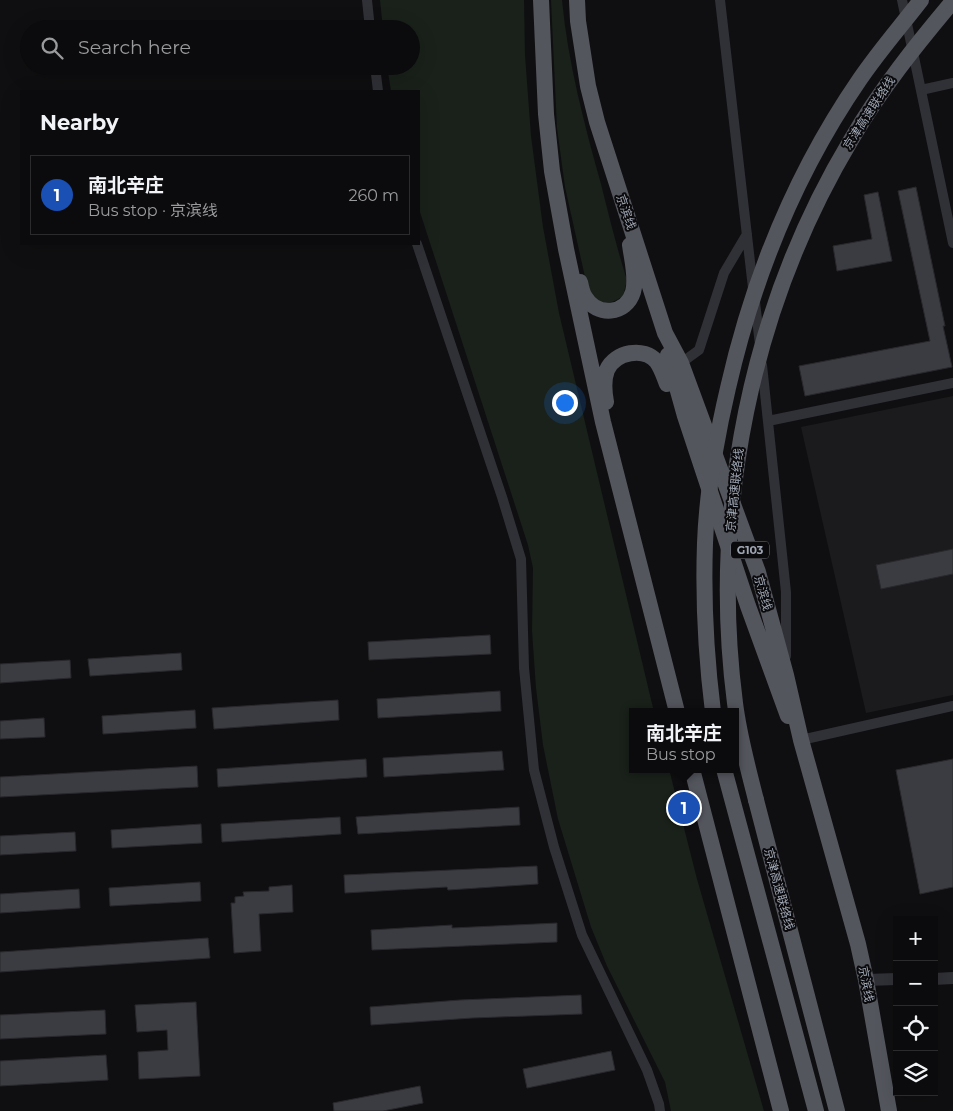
<!DOCTYPE html>
<meta charset="utf-8">
<style>
:root{--surface:#0b0b0d;--page:#141416;--text:#f1f3f6;--muted:#9a9b9d;--line:#2b2b2e;--accent:#db2777}
body{margin:0;font-family:Montserrat,"Noto Sans SC",sans-serif;background:var(--page);color:var(--text)}
.controls{position:absolute;right:15px;bottom:15px;display:grid;overflow:hidden;border-radius:0px;box-shadow:0 5px 20px #0002}
.controls button{width:45px;height:45px;display:grid;place-items:center;padding:0;border:0;border-bottom:1px solid var(--line);background:var(--surface);color:var(--text);font:25px sans-serif}
.you{position:absolute;left:564px;top:402px;width:18px;height:18px;margin:-12px;border:4px solid #fff;border-radius:50%;background:#1a73e8;box-shadow:0 0 0 8px #1a73e833}
.badge{display:grid;place-items:center;width:32px;height:32px;border-radius:50%;background:var(--accent);color:#fff;font-size:16px;font-weight:700}
.pin{position:absolute;translate:-50% -50%;border:2px solid #fff;box-shadow:0 1px 5px #0006}
.popup{position:absolute;left:629px;top:708px;width:110px;height:65px;box-sizing:border-box;display:grid;place-content:center;border-radius:0px;background:var(--surface);filter:drop-shadow(0 1px 4px #0005);font-size:16px;white-space:nowrap;color:var(--muted)}
.popup b{font-size:19px;color:var(--text)}
.popup::after{content:'';position:absolute;left:50%;top:100%;margin-left:-10px;border:10px solid transparent;border-top-color:var(--surface)}
.list{margin:0;padding:0;list-style:none}
h2{display:flex;justify-content:space-between;align-items:center;height:65px;margin:0;padding:0 20px;font-size:21px}
h2 small{font-size:16px;font-weight:400;color:var(--muted)}
.list li{display:grid;grid-template-columns:32px 1fr auto;gap:15px;align-items:center;box-sizing:border-box;height:80px;margin:0 10px 10px;padding:0 10px;border:1px solid var(--line);border-radius:0px}
.list b{display:block;font-size:19px;white-space:nowrap}
.list p{margin:0;font-size:16px;white-space:nowrap;color:var(--muted)}
.list em{font-size:16px;font-style:normal;color:var(--muted)}
.icon{flex:none;width:28px;height:28px;fill:none;stroke:currentColor;stroke-width:2;stroke-linecap:round;stroke-linejoin:round}
.map{position:relative;flex:none;width:953px;height:1111px;overflow:hidden}
.search{position:absolute;background:var(--surface);box-shadow:0 5px 20px #0002;left:20px;top:20px;width:400px;height:55px;display:flex;align-items:center;gap:12px;box-sizing:border-box;padding:0 18px;border-radius:28px;color:var(--muted);font-size:19px}
.panel{position:absolute;background:var(--surface);box-shadow:0 5px 20px #0002;left:20px;top:90px;width:400px;height:155px;border-radius:0px}
.map>svg:first-child{display:block}
.built{fill:#1b1b1e}
.green{fill:#19211a}
.building{fill:#3b3c41;stroke:#29292d}
.lines{fill:none;stroke-linecap:round;stroke-linejoin:round}
.minor{stroke:#303136;stroke-width:10}
.tertiary{stroke:#303136;stroke-width:12}
.trunk{stroke:#54565e;stroke-width:16}
.trunk-bridge{stroke:#54565e;stroke-width:16}
.labels{text-anchor:middle;stroke-width:4;stroke-linejoin:round;paint-order:stroke}
.shield{fill:#0a0a0c;stroke:#727781;stroke-width:1}
.shield-label{font-size:11px;font-weight:bold;fill:#9fa6b3}
.street-label{font-size:12px;fill:#9fa6b3;stroke:#0a0a0c}
</style>
<div class="map">
<svg width="953" height="1111" viewBox="0 0 953 1111">
<rect width="100%" height="100%" fill="#0f0f11"/>
<path class="built" d="M953,396V695L866,713L801,427Z"/>
<path class="green" d="M380,0H524L525,55L531,136L543,227L559,313L654,712H633V769H669L697,879L764,1111H671L665,1082L607,966L591,927L558,819L543,745L536,688L532,631L533,568L528,545L419,209V91H391L387,66H411V29H383Z
M551,0H562C568,63 584,123 601,184C609,216 617,249 627,280L623,296C606,308 595,304 587,286L565,187L557,128Z"/>
<path class="building" d="M916,187L945,326H943L952,367L805,396L799,366L930,341L898,191Z
M878,192L892,261L837,271L833,246L872,239L864,195Z
M953,549V574L881,589L876,565Z
M490,635L491,654L369,660L368,642Z
M181,653L182,670L90,676L88,659Z
M70,660L71,678L0,683V664Z
M500,691L501,711L378,718L377,699Z
M338,700L339,720L214,729L212,708Z
M195,710L196,728L103,734L102,716Z
M44,718L45,737L0,739V721Z
M502,751L504,770L384,777L383,758Z
M366,759L367,777L218,787L217,769Z
M953,759V887L920,894L896,770Z
M197,766L198,787L0,797V777Z
M519,807L520,825L358,834L356,817Z
M340,817L341,834L222,842L221,824Z
M201,824L202,843L112,848L111,830Z
M75,832L76,851L0,855V836Z
M537,866L538,884L448,890L447,887L345,893L344,875Z
M200,882L201,901L110,906L109,888Z
M292,885L293,912L259,914L261,951L234,953L231,903H235V897L244,896L243,892L269,891V887Z
M79,889L80,908L0,913V894Z
M557,923V942L372,950L371,930L452,925V928Z
M208,938L210,958L0,972V952Z
M581,995L582,1014L472,1018L371,1025L370,1007L460,1000Z
M196,1002L200,1076L139,1079L138,1052L168,1050L167,1030L137,1032L135,1005Z
M105,1010L106,1034L0,1039V1015Z
M611,1051L615,1070L527,1088L523,1069Z
M106,1055L108,1080L0,1086V1061Z
M420,1086L423,1103L383,1111H334L333,1103Z"/>
<g class="lines">
<path class="minor" d="M367,0L370,29
M720,0L753,288
M902,0L953,243
M375,66L378,91
M921,90L953,83
M417,244L502,497L521,559L524,668L534,770L554,847L582,935L647,1070L659,1104L660,1111
M755,302L760,345
M681,363L699,350L724,273L747,234
M762,365L786,592V656
M768,421L953,383
M801,740L953,706"/>
<path class="tertiary" d="M934,979L953,978
M866,980L897,979"/>
<path class="trunk" d="M541,0L546,114L552,171L566,249L603,422L677,712
M577,0L578,21L588,86L597,122L665,333L681,363L758,572L786,675L801,740L858,944L866,980L889,1111
M580,282C581,287 582,293 585,297C597,317 626,315 633,292C637,278 632,260 630,245
M668,355L685,416L748,606L788,716
M606,402C604,391 603,380 607,370C615,352 644,346 657,362C662,369 664,377 667,384
M692,769L781,1111
M724,769L816,1111
M756,800L837,1111"/>
<path class="trunk-bridge" d="M713,712C706,656 703,600 705,543C707,491 716,439 728,388C753,278 796,172 860,79C879,51 901,26 921,0
M756,800C748,768 739,736 735,703C710,510 751,307 851,140C880,90 916,45 953,1"/>
</g>
<g class="labels">
<rect class="shield" x="731" y="541.5" width="38" height="17" rx="4"/>
<g class="shield-label">
<text x="750" y="554">G103</text>
</g>
<g class="street-label">
<text transform="translate(869 113) rotate(-57)" y="4">京津高速联络线</text>
<text transform="translate(626 212) rotate(71)" y="4">京滨线</text>
<text transform="translate(735 490) rotate(-84)" y="4">京津高速联络线</text>
<text transform="translate(763 593) rotate(74)" y="4">京滨线</text>
<text transform="translate(779 889) rotate(75)" y="4">京津高速联络线</text>
<text transform="translate(866 984) rotate(79)" y="4">京滨线</text>
</g>
</g>
</svg>
<div class="controls">
<button>+</button>
<button>−</button>
<button><svg class="icon" aria-label="locate" viewBox="0 0 24 24"><circle cx="12" cy="12" r="6"/><path d="M12 2v4M12 18v4M2 12h4M18 12h4"/></svg></button>
<button><svg class="icon" aria-label="layers" viewBox="0 0 24 24"><path d="M12 4l9 5-9 5-9-5zM3 14l9 5 9-5"/></svg></button>
</div>
<div class="you"></div>
<div class="pin badge" style="left:684px;top:808px;background:#1a4fb4">1</div>
<div class="popup"><b>南北辛庄</b>Bus stop</div>
<div class="search"><svg class="icon" aria-label="search" viewBox="0 0 24 24"><circle cx="10" cy="10" r="6"/><path d="M15 15l6 6"/></svg>Search here</div>
<section class="panel">
<h2>Nearby<small></small></h2>
<ul class="list">
<li><span class="badge" style="background:#1a4fb4">1</span><div><b>南北辛庄</b><p>Bus stop · 京滨线</p></div><em>260 m</em></li>
</ul>
</section>
</div>
